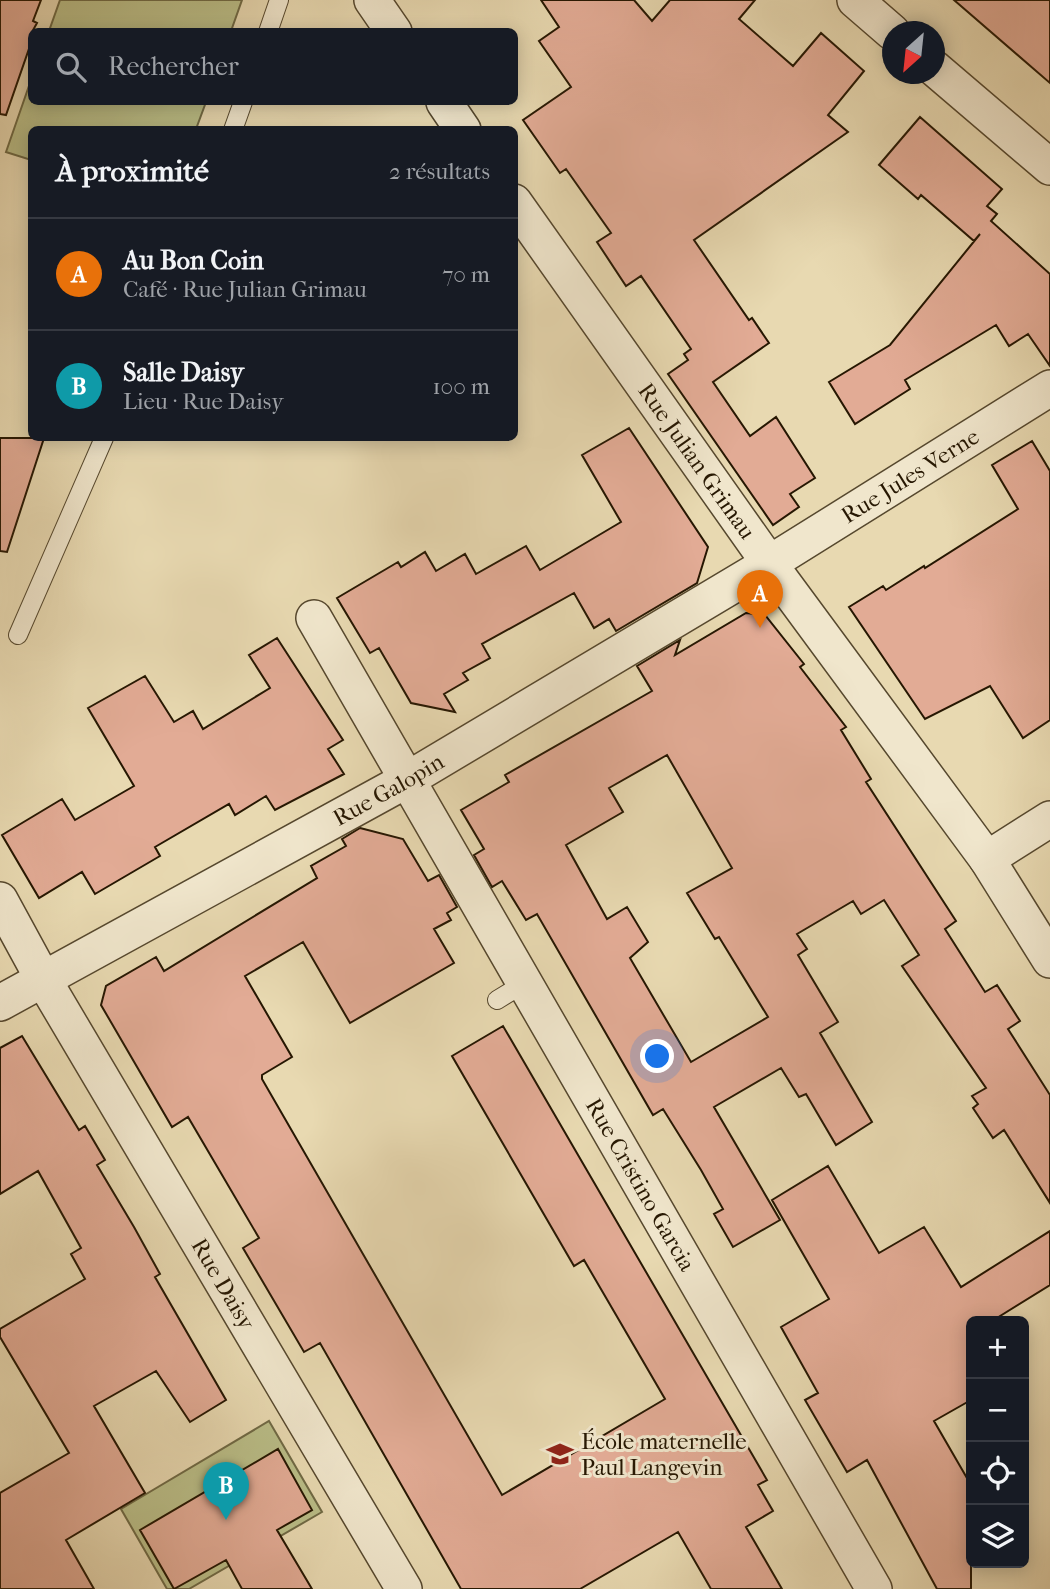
<!DOCTYPE html>
<html lang="fr">
<meta charset="utf-8">
<style>
:root{--surface:#171b24;--page:#242831;--text:#f1f3f6;--muted:#9ea1a6;--line:#363941;--accent:#ea580c}
body{margin:0;font-family:"IM FELL French Canon",serif;background:var(--page);color:var(--text)}
.controls{position:absolute;right:21px;bottom:21px;display:grid;overflow:hidden;border-radius:10px;box-shadow:0 4px 18px #0003}
.controls button{width:63px;height:63px;display:grid;place-items:center;padding:0;border:0;border-bottom:2px solid var(--line);background:var(--surface);color:var(--text);font:35px sans-serif}
.compass{position:absolute;left:882px;top:21px;width:63px;height:63px;border-radius:50%;background:var(--surface);box-shadow:0 4px 18px #0003;rotate:207deg}
.you{position:absolute;left:658px;top:1057px;width:24px;height:24px;margin:-18px;border:5px solid #fff;border-radius:50%;background:#1a73e8;box-shadow:0 0 0 10px #1a73e833}
.badge{display:grid;place-items:center;width:46px;height:46px;border-radius:50%;background:var(--accent);color:#fff;font-size:23px;font-weight:700}
.pin{position:absolute;translate:-50% -58px;filter:drop-shadow(0 2px 4px #0008)}
.pin::after{content:'';position:absolute;top:37px;width:24px;height:21px;background:inherit;clip-path:polygon(0 0,100% 0,50% 100%)}
.list{margin:0;padding:0;list-style:none}
h2{display:flex;justify-content:space-between;align-items:center;height:91px;margin:0;padding:0 28px;font-size:30px}
h2 small{font-size:23px;font-weight:400;color:var(--muted)}
.list li{display:grid;grid-template-columns:46px 1fr auto;gap:21px;align-items:center;box-sizing:border-box;height:112px;padding:0 28px;border-top:2px solid var(--line)}
.list b{display:block;font-size:26px;white-space:nowrap}
.list p{margin:0;font-size:23px;white-space:nowrap;color:var(--muted)}
.list em{font-size:23px;font-style:normal;color:var(--muted)}
.icon{flex:none;width:38px;height:38px;fill:none;stroke:currentColor;stroke-width:2;stroke-linecap:round;stroke-linejoin:round}
.map{position:relative;flex:none;width:1050px;height:1589px;overflow:hidden}
.search{position:absolute;background:var(--surface);box-shadow:0 4px 18px #0003;left:28px;top:28px;width:490px;height:77px;display:flex;align-items:center;gap:18px;box-sizing:border-box;padding:0 24px;border-radius:10px;color:var(--muted);font-size:26px}
.panel{position:absolute;background:var(--surface);box-shadow:0 4px 18px #0003;left:28px;top:126px;width:490px;height:315px;border-radius:10px}
.map>svg:first-child{display:block}
.green{fill:#babe88;stroke:#706a45;stroke-width:2}
.building{fill:#e2ab95;stroke:#261702;stroke-width:2;fill-rule:evenodd}
.lines{fill:none;stroke-linecap:round;stroke-linejoin:round}
.lane-casing{stroke:#56482e;stroke-width:20}
.street-casing{stroke:#56482e;stroke-width:38}
.lane{stroke:#f0e6cc;stroke-width:18}
.street{stroke:#f0e6cc;stroke-width:35}
.labels{text-anchor:middle;stroke-width:6;stroke-linejoin:round;paint-order:stroke}
.street-label{font-size:23px;fill:#261702;stroke:#f0e6cc}
.poi-label{font-size:23px;fill:#261702;stroke:#f0e6cc;text-anchor:start}
</style>
<div class="map">
<svg width="1050" height="1589" viewBox="0 0 1050 1589">
<rect width="100%" height="100%" fill="#e8d9b1"/>
<filter id="stains"><feTurbulence type="fractalNoise" baseFrequency=".00286" numOctaves="4"/><feColorMatrix values="0 0 0 0 .2 0 0 0 0 .09 0 0 0 0 .02 0 0 0 .5 -.17"/></filter>
<radialGradient id="worn" r=".72"><stop offset=".6" stop-color="#630" stop-opacity="0"/><stop offset="1" stop-color="#630" stop-opacity=".3"/></radialGradient>
<path class="green" d="M60,0H242L231,31H49Z
M31,80L32,102H206L196,129L32,130L31,160L6,152Z
M269,1421L322,1512L189,1589H167L121,1509Z"/>
<path class="building" d="M0,0H41L33,21L37,23L32,32V40L6,115L0,114Z
M541,0H634L652,21L670,0H755L739,19L793,66L821,33L864,71L828,115L848,132L694,240L749,320L752,318L769,343L713,382L750,436L776,417L815,478L790,494L799,507L773,525L668,374L688,360L684,354L691,349L641,276L626,286L597,242L611,233L566,169L560,173L523,120L571,87L539,41L559,27Z
M954,0H1050V83Z
M920,117L1002,189L987,206L997,214L991,221L1050,274V366L1028,334L1009,346L996,325L905,380L910,389L855,424L829,382L890,345L980,234L974,241L921,195L918,199L879,165Z
M629,428L708,547L697,583L616,631L609,619L594,628L574,593L482,644L490,658L463,673L468,680L444,694L455,712L411,703L379,648L370,653L337,598L398,562L401,567L425,552L436,571L465,554L476,574L526,546L540,570L621,522L582,455Z
M0,438H44L7,552L0,551Z
M1032,441L1050,471V720L1023,738L990,686L925,719L849,607L883,586L886,590L924,566L925,568L1018,509L992,465Z
M746,613L765,615L804,664L800,667L846,727L841,730L871,779L866,782L956,921L945,929L985,992L997,985L1020,1021L1008,1029L1050,1095V1203L1004,1130L993,1138L973,1108L978,1104L972,1096L986,1088L902,966L919,955L884,900L861,914L853,901L797,934L807,949L798,955L838,1022L820,1033L872,1122L836,1145L806,1094L799,1097L781,1068L714,1107L780,1220L733,1247L714,1214L723,1209L701,1170L663,1109L653,1115L537,914L526,920L502,881L492,887L474,855L484,849L461,810L509,782L505,775L652,691L637,666L680,640L675,655ZM667,755L732,868L687,893L715,939L719,937L768,1017L691,1062L630,958L648,942L627,907L607,919L566,845L623,812L609,788Z
M277,638L343,740L328,749L344,774L275,810L266,796L235,815L229,804L155,847L160,856L95,894L82,872L39,898L2,835L62,799L75,820L134,786L88,708L145,676L174,722L193,711L203,729L270,688L249,655Z
M360,828L403,839L428,881L439,875L457,907L447,913L451,920L434,929L454,963L350,1023L303,942L245,976L292,1057L262,1075V1079L502,1495L665,1399L584,1260L574,1266L452,1056L503,1026L767,1480L758,1485L773,1511L746,1527L782,1589H711L678,1532L580,1589H461L320,1343L304,1352L243,1248L259,1238L188,1117L172,1127L101,1005L106,986L156,957L164,971L317,878L311,866L346,846L342,839Z
M22,1036L79,1130L85,1126L105,1160L97,1165L134,1227L160,1274L155,1277L226,1400L190,1422L156,1371L94,1406L145,1493L66,1540L94,1589H0V1493L69,1453L0,1337V1329L85,1279L71,1254L81,1248L38,1171L0,1194V1048Z
M828,1166L879,1253L924,1227L961,1287L1050,1231V1285L992,1321H971V1400L934,1421L971,1485V1589H937L867,1460L847,1472L805,1400L818,1393L781,1327L829,1299L772,1200Z
M278,1449L312,1510L277,1530L312,1589H242L226,1560L174,1589L140,1530Z"/>
<g class="lines">
<g class="lane-casing">
<path id="lane" d="M268,32L279,0
M233,130L243,102
M18,635L104,438
M497,1000L523,984"/>
</g>
<g class="street-casing">
<g id="street">
<path d="M372,0L394,32"/>
<path d="M855,0L892,32"/>
<path d="M934,68L1050,167"/>
<path d="M444,102L463,130"/>
<path id="s1" d="M514,202L779,577L987,859L1050,960"/>
<path id="s2" d="M314,618L874,1589"/>
<path d="M987,859L1050,819"/>
<path id="s3" d="M0,900L43,979L404,1589"/>
<path id="s4" d="M0,1003L405,781L770,563L1050,388"/>
</g>
</g>
<use href="#lane" class="lane"/>
<use href="#street" class="street"/>
</g>
<defs>
<g id="school-bare" transform="scale(2.1)"><path d="M0-5L7-2L0 1L-7-2ZM-4 1L0 2.5L4 1V4Q0 6-4 4Z" fill="#8f2418" stroke="#f0e6cc" stroke-width="2.5" paint-order="stroke"/></g>
</defs>
<g fill-rule="evenodd">
<use href="#school-bare" x="560" y="1454"/>
</g>
<g class="labels">
<g class="street-label">
<text dy="8" stroke="none"><textPath href="#s1" startOffset="317">Rue Julian Grimau</textPath></text>
<text dy="8" stroke="none"><textPath href="#s4" startOffset="1052">Rue Jules Verne</textPath></text>
<text dy="8" stroke="none"><textPath href="#s4" startOffset="443">Rue Galopin</textPath></text>
<text dy="8" stroke="none"><textPath href="#s2" startOffset="654">Rue Cristino Garcia</textPath></text>
<text dy="8" stroke="none"><textPath href="#s3" startOffset="444">Rue Daisy</textPath></text>
</g>
<g class="poi-label">
<text x="581" y="1449">École maternelle<tspan x="581" dy="26">Paul Langevin</tspan></text>
</g>
</g>
<rect width="100%" height="100%" filter="url(#stains)"/>
<rect width="100%" height="100%" fill="url(#worn)"/>
</svg>
<div class="controls">
<button>+</button>
<button>−</button>
<button><svg class="icon" aria-label="locate" viewBox="0 0 24 24"><circle cx="12" cy="12" r="6"/><path d="M12 2v4M12 18v4M2 12h4M18 12h4"/></svg></button>
<button><svg class="icon" aria-label="layers" viewBox="0 0 24 24"><path d="M12 4l9 5-9 5-9-5zM3 14l9 5 9-5"/></svg></button>
</div>
<svg class="compass" viewBox="-18 -18 36 36"><path d="M0-13l5 13h-10z" fill="#e53935"/><path d="M0 13l5-13h-10z" fill="#9ea1a6"/></svg>
<div class="you"></div>
<div class="pin badge" style="left:760px;top:628px;background:#e8710a">A</div>
<div class="pin badge" style="left:226px;top:1520px;background:#0f9aa8">B</div>
<div class="search"><svg class="icon" aria-label="search" viewBox="0 0 24 24"><circle cx="10" cy="10" r="6"/><path d="M15 15l6 6"/></svg>Rechercher</div>
<section class="panel">
<h2>À proximité<small>2 résultats</small></h2>
<ul class="list">
<li><span class="badge" style="background:#e8710a">A</span><div><b>Au Bon Coin</b><p>Café · Rue Julian Grimau</p></div><em>70 m</em></li>
<li><span class="badge" style="background:#0f9aa8">B</span><div><b>Salle Daisy</b><p>Lieu · Rue Daisy</p></div><em>100 m</em></li>
</ul>
</section>
</div>
